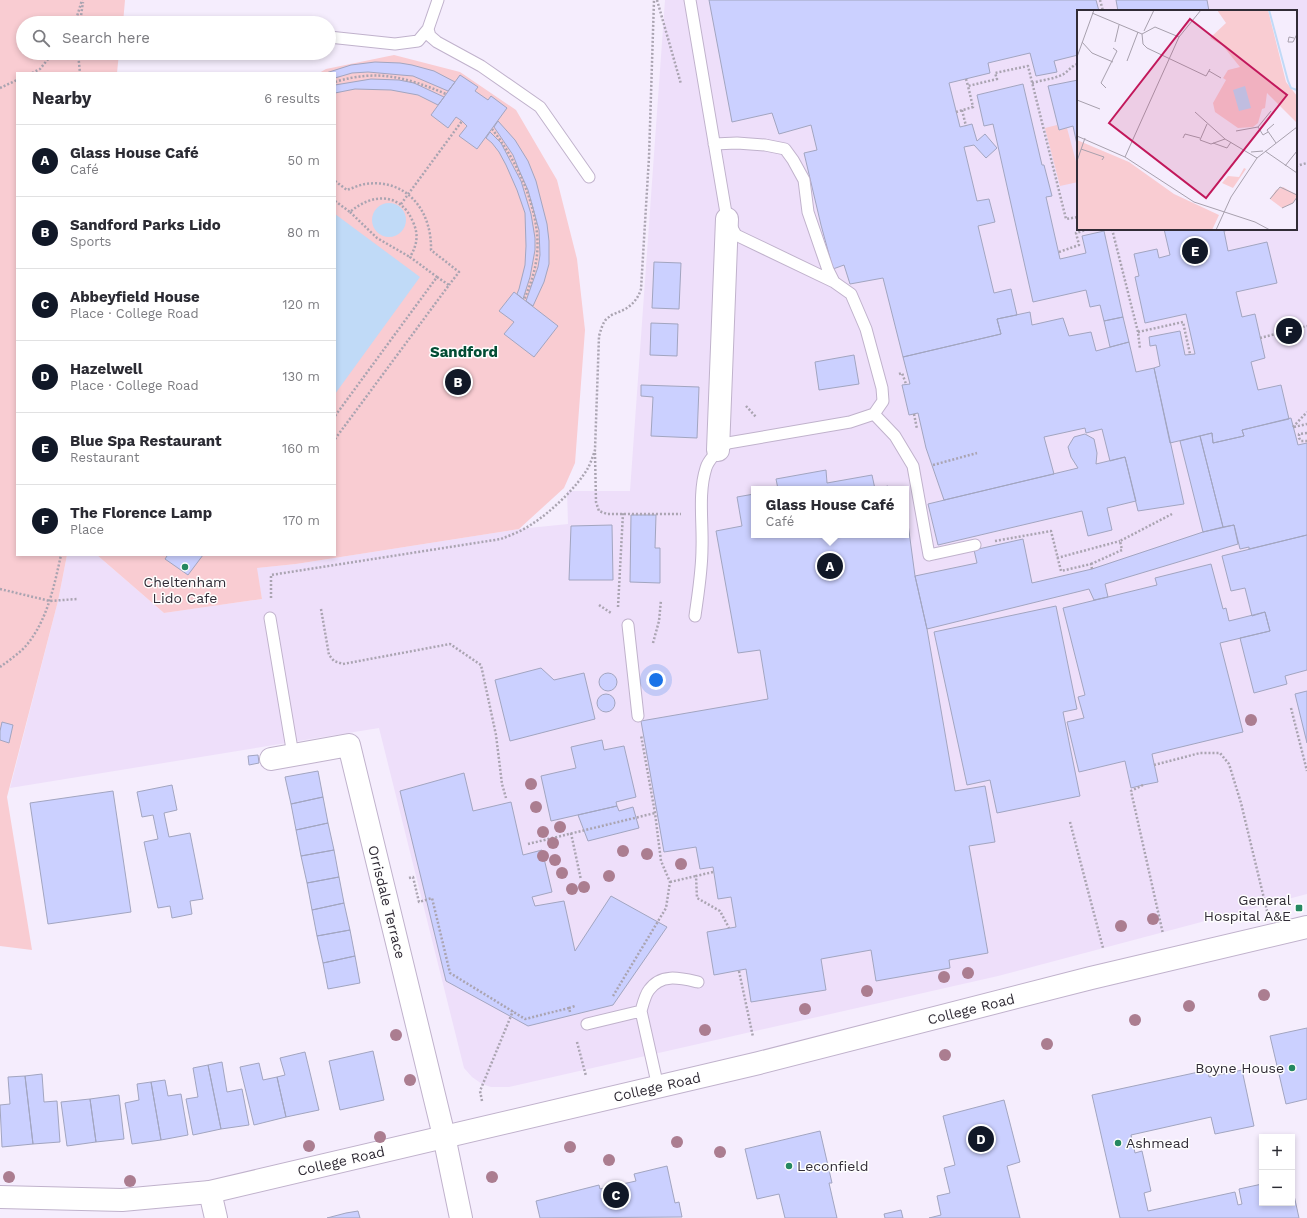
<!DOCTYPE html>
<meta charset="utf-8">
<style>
:root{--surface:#fff;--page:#f2f2f3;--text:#2b2b33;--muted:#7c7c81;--line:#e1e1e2;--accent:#111827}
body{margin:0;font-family:"Work Sans",sans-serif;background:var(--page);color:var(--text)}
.controls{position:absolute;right:12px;bottom:12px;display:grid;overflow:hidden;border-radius:0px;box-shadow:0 2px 6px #0003}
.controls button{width:36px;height:36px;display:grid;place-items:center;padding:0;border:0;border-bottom:1px solid var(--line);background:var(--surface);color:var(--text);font:20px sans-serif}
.you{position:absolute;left:656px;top:680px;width:14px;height:14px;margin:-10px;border:3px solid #fff;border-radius:50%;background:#1a73e8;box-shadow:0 0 0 6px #1a73e833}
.badge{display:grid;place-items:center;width:26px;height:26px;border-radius:50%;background:var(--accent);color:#fff;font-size:13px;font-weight:700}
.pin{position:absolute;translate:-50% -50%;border:2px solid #fff;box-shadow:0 1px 4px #0006}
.popup{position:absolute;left:751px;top:486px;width:158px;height:52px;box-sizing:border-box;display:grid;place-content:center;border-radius:0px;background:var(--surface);filter:drop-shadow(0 1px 3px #0005);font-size:13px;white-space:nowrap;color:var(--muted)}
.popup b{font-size:15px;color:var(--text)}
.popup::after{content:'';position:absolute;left:50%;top:100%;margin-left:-8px;border:8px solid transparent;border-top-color:var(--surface)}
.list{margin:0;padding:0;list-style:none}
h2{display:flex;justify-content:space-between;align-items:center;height:52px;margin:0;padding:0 16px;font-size:17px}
h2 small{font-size:13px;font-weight:400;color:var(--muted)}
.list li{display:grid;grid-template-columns:26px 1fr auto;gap:12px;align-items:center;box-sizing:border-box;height:72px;padding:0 16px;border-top:1px solid var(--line)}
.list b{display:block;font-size:15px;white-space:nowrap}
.list p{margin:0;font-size:13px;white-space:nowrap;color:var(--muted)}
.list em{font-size:13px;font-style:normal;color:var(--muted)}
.icon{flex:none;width:22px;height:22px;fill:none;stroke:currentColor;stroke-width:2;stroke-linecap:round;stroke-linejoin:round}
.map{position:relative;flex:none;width:1307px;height:1218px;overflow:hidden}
.search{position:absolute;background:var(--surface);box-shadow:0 2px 6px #0003;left:16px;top:16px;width:320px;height:44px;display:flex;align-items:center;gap:10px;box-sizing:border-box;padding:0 14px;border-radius:22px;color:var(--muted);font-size:15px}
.panel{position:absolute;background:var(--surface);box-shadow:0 2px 6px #0003;left:16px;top:72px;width:320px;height:484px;border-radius:0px}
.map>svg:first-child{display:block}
.built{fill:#eedffa;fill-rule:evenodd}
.green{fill:#f9ccd2}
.water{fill:#c0daf7}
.building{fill:#cbd0ff;stroke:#a2a5c0}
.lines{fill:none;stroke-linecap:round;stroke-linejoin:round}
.lane-casing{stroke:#c0b2cc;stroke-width:13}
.street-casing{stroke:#c0b2cc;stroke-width:24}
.primary-casing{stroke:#c0b2cc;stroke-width:24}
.path{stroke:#aaa4b1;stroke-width:2.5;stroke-dasharray:2 2;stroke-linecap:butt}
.lane{stroke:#fff;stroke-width:11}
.street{stroke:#fff;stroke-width:22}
.primary{stroke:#fff;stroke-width:22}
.tree{fill:#ab7d90}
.poi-dot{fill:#258861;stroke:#fefefe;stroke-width:1.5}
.labels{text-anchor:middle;stroke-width:3;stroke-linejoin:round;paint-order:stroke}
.poi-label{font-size:14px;fill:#312c36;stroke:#fefefe;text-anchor:end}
.street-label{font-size:14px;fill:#312c36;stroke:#fefefe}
.neighbourhood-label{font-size:15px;font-weight:bold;fill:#024d34;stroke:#fefefe}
.inset-river{fill:none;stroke:#c0daf7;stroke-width:2}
.inset-road{fill:none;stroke:#a7a0ad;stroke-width:1}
.view{fill:#c2185b;fill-opacity:0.15;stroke:#c2185b;stroke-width:2}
.inset-edge{fill:none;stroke:#312c36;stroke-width:2}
</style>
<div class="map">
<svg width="1307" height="1218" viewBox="0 0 1307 1218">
<rect width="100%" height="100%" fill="#f5edfd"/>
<path class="built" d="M665,0H1307V894L998,976L509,1087H491L482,1084L472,1077L464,1068L379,728L10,788L58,601L67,555H97L164,613L262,599L256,568L296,564L519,529L568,524L567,491H630ZM1078,11H1296V229H1078ZM754,489H906V535H754Z"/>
<path class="green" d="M0,0H125L123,23H23V53H119L117,73H17V555H67L58,601L7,797L32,950L0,946Z
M394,55L460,72L516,110L557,180L577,259L585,330L575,463L564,488L519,529L296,564L257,568L262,599L164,613L97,555H335V73H319L326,69Z
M1057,125L1059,130L1067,128L1078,169V182L1060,186L1045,128Z"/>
<path class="water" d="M372 220a17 17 0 1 1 34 0a17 17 0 1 1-34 0Z
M335,214L420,277L335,394Z"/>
<path class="building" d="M709,0H1096L1099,11H1078V55L1054,61L1057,72L1036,76L1030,53L988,63L990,73L949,83L960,127L972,124L977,141L985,134L997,148L986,158L974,145L964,147L977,201L989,199L995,222L978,226L994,293L1011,289L1017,315L997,319L1001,334L903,357L883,278L850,284L844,265L833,269L821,225L804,153L817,150L811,125L779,134L772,113L732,122Z
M1116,0H1207L1209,11H1118Z
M375,62L400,63L412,65L434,71L455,82L448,91L413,76L401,75L368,72L352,73L335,78V73H326L351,65Z
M460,75L478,87L475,91L488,100L491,96L507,108L477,149L459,136L467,126L462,121L456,117L448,128L431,115Z
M371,79L399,80L414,83L444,97L438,105L418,95L391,90L355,89L335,93V85Z
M1078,80V149L1073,126L1059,130L1048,86Z
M1023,84L1042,165H1044L1052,196L1046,197L1060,259L1086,253L1082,236L1104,231L1123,317L1104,321L1100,305L1090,307L1086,290L1033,302L993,124L984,126L977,95Z
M498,121L515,140L528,161L536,181L547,224L549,241V264L544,282L533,306L526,301L538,267L540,255L539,230L528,190L519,170L513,155L494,127Z
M490,132L501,143L513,166L521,181L531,214L535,238V250L530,277L523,299L517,294L519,289L525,265L526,246L525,213L517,190L506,165L499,152L492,143L486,138Z
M1164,229H1233L1224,231L1228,251L1267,242L1277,283L1236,292L1242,317L1255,314L1265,358L1251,362L1258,390L1281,385L1289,419L1242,430L1244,436L1213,443L1212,433L1170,443L1154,368L1160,366L1156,345L1150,346L1149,337L1180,331L1185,355L1195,354L1186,314L1145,323L1135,277L1139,276L1134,254L1157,249L1159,258L1170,255Z
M654,262L681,263L679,309L652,308Z
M514,292L558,326L534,357L504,334L514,322L499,311Z
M1030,312L1032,325L1063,318L1069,336L1091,332L1096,351L1129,342L1136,372L1154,368L1184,504L1138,511L1125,457L1110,461L1102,429L1086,433L1085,428L1044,437L1054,474L944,500L926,448L918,413L909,415L902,385L910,384L903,357L1001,334L997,319Z
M1123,317L1129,342L1110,347L1104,321Z
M651,323L678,324L677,356L650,355Z
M854,355L859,384L819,390L815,362Z
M641,385L699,387L697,438L651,436L653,397L641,396Z
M1291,418L1298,445L1307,443V535L1249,549V547L1240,549L1234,525L1223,527L1200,436L1212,433L1213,443L1244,436L1242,430Z
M1085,434L1094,439L1097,453L1096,464L1125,457L1136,501L1107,508L1112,530L1088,536L1082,511L938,545L928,504L1078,468L1071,457L1068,447L1074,437Z
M1200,436L1223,527L1203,532L1180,441Z
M826,470L827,483L872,475L875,489L888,486L889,489H778L776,479Z
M754,494V535H906V509L915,576L927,629L955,791L985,786L995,842L969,846L988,953L949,960L950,968L876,981L871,950L821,959L826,990L751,1002L746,969L714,975L707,932L736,927L731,897L718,899L713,867L700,869L696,847L664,852L641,721L768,699L760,650L738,653L716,531L742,526L737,497Z
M631,515H656L655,548H660V583L630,582Z
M612,525L613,580H569L571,526Z
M1234,525L1238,544L1105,584L1108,597L1094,600L1089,589L927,629L915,576L977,563L974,550L1023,539L1032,583L1092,569L1203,532Z
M1307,535V670L1285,676L1287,684L1254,693L1240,638L1270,631L1265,612L1252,616L1245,588L1231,591L1222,556Z
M166,555H203L188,575L165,559L167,556Z
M1211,564L1223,609L1226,608L1229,621L1265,612L1270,631L1220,643L1243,732L1152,754L1158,782L1143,785L1131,788L1125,761L1079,772L1067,722L1084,718L1078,697L1085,695L1063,608L1157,585L1155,578Z
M1056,606L1077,709L1063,712L1080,796L997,813L990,780L967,785L934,632Z
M541,668L554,680L584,673L595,719L510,741L495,680Z
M599 682a9 9 0 1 1 18 0a9 9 0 1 1-18 0Z
M1307,691V743L1295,694Z
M597 703a9 9 0 1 1 18 0a9 9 0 1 1-18 0Z
M2,722L13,725L9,743L0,740V731Z
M602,740L604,750L624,746L636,797L616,802L617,806L551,821L541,776L576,768L571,747Z
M258,755L259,763L249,765L248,756Z
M318,771L323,797L291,804L285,777Z
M464,773L473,811L511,802L523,855L542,850L552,892L532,897L535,906L564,901L575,951L611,896L667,927L613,1005L528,1026L446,981L400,791Z
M172,785L177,810L164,813L169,837L190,833L203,899L190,901L192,914L172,918L170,906L158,908L144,842L158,839L153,815L142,817L137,792Z
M113,791L131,912L48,924L30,803Z
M323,797L328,823L296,830L291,804Z
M617,806L619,811L633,807L639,828L588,841L578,815Z
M328,823L334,850L301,856L296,830Z
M334,850L339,877L307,883L301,856Z
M339,877L344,903L312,910L307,883Z
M344,903L350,930L317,936L312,910Z
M350,930L355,956L323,963L317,936Z
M355,956L360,983L328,989L323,963Z
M1307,1028V1099L1286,1104L1270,1036Z
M373,1051L384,1100L340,1110L329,1061Z
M305,1052L319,1110L286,1117L277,1077L285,1075L280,1058Z
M222,1062L227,1092L242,1089L249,1125L221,1129L208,1065Z
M259,1063L263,1080L277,1077L286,1117L254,1125L240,1067Z
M208,1065L221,1129L193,1135L186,1099L198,1097L193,1068Z
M1208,1070L1209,1077L1242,1070L1254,1126L1215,1134L1211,1117L1131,1135L1135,1153L1142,1151L1151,1191L1144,1193L1148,1211L1235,1192L1238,1205L1242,1204L1239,1189L1262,1184V1203H1292V1186L1299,1218H1120L1092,1095Z
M42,1074L44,1102L57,1101L60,1142L33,1144L25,1076Z
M25,1076L33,1144L2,1147L0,1105L10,1104L8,1077Z
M165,1080L168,1096L181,1094L188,1135L161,1140L151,1082Z
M151,1082L161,1140L132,1144L125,1103L139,1100L137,1084Z
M119,1095L124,1139L96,1142L90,1099Z
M90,1099L96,1142L67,1146L61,1102Z
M1004,1100L1020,1162L1007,1166L1020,1218H929L941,1215L937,1196L950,1193L944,1168L955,1165L943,1116Z
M820,1131L832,1183H829L837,1218H785L779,1194L757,1199L745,1149Z
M667,1166L675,1203L679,1202L682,1217L540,1218L536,1201L599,1185L600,1189L636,1181L634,1174Z
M901,1210L903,1218H885L884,1214Z
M358,1211L360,1218H327L346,1213Z"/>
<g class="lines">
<g class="lane-casing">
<path id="lane" d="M438,0L428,29L430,36L437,42L481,66L540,107L589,177
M690,0L727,219L736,235L834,282L851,294L866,329L882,388L883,401L874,414L850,422L728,443C720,449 709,458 706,468C698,493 703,523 702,548C702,571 698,594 695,616
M329,37L395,44L418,41L428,29
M714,144L737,143L765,145L785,149L793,160L804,180L808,212L828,270L834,282
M874,414L895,436L913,466L929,555L975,545
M270,618L293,755
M628,625L638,716
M641,1011L658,1087
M587,1024L641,1011C643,1004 645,995 649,990C661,973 680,978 698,982"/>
</g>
<g class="street-casing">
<path id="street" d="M718,450L727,219
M271,759L349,745L444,1136L461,1218
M210,1192L216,1218"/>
</g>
<g class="primary-casing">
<path id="primary" d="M0,1197L122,1200L210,1192L759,1063L1091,978L1307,927"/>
</g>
<path class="path" d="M657,0L681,84
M1100,0L1103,11
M75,23L82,0
M80,23L83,2
M78,53L80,73
M32,73L40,69L53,53
M966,79L968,86
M335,82C377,69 406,77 446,94
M1032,83C1042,80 1053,79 1062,75C1068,72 1072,65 1078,64
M0,88L17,80
M962,110L966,126
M956,112L973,107L968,86L997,79L995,73L1028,66L1066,219L1078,217
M492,129C519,163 544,218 536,262C534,275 529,288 524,300
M1296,166L1307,163
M335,181L347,190C353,188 359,185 365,184C407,178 432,211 431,250L459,272L449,285
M335,201L350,212C372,193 401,192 413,222C419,235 417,245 410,257L437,277L335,416
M401,204L462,121
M350,212L377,238L410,257
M1112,229L1138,332L1140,349
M1059,252L1079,245L1076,233L1089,229
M1138,332L1183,322L1190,354
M1260,338L1307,326
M899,374L902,373L906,384
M746,406L756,417
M914,414L917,429
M1293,427L1307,412
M1294,427L1307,424
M1307,433L1299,434V438L1301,441H1307
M335,439L449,285L437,277
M595,453L596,502L599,511L607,514H681
M933,465L977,453
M995,541L1051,531L1061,571L1091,564L1092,569
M1057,558L1120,541
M1091,564L1122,550L1120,541L1172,514
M0,589L50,601L77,599
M271,598V575L501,539C511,535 522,531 532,524C551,512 577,487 588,468C591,462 593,456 595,450L599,336C601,330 603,320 609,317C612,314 617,313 621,311C631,307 638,299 641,289L649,157L654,0
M599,605L611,613
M618,607L623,513
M321,609L329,655L334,661L343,664L450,644L481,665L496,735L502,784L506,798
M653,643L659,621L661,600
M0,667C7,662 15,656 22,650C46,626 54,587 61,555
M1291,708L1307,771
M1154,765L1200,753H1220L1229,764L1241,803L1267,911
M1143,785L1131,791L1163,934
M1070,822L1103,948
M571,833L581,880
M528,844L655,813
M713,872L696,876L697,898L720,911L729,928
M409,878L413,877L419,902L432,898L450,973L525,1019L569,1008
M670,882L696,876
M739,971L753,1037
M613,996L666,908L670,882L661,861L655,813L641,735
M570,1012L569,1008L575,1006
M577,1042L586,1076
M482,1101L480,1091L513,1011"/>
<use href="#lane" class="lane"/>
<use href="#street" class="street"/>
<use href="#primary" class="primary"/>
</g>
<g class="tree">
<circle cx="1251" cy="720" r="6"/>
<circle cx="531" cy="784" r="6"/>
<circle cx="536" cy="807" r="6"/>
<circle cx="560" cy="827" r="6"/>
<circle cx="543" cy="832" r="6"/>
<circle cx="553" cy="843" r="6"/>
<circle cx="623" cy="851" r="6"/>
<circle cx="647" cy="854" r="6"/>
<circle cx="543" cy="856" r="6"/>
<circle cx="555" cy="860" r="6"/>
<circle cx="681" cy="864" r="6"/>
<circle cx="562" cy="873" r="6"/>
<circle cx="609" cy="876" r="6"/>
<circle cx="584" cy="887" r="6"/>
<circle cx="572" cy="889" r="6"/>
<circle cx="1153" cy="919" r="6"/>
<circle cx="1121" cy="926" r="6"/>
<circle cx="968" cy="973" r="6"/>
<circle cx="944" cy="977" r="6"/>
<circle cx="867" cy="991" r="6"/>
<circle cx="1264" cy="995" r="6"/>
<circle cx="1189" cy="1006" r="6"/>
<circle cx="805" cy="1009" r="6"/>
<circle cx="1135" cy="1020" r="6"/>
<circle cx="705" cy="1030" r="6"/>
<circle cx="396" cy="1035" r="6"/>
<circle cx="1047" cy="1044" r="6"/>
<circle cx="945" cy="1055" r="6"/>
<circle cx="410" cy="1080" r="6"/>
<circle cx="380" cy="1137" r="6"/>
<circle cx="677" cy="1142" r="6"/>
<circle cx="309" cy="1146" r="6"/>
<circle cx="570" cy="1147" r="6"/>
<circle cx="720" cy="1152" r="6"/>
<circle cx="609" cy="1160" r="6"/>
<circle cx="9" cy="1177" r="6"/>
<circle cx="492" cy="1177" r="6"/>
<circle cx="130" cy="1181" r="6"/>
</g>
<g class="poi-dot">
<circle cx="185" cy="567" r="4"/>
<rect x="1295" y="904" width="8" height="8" rx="2"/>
<circle cx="1292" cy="1068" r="4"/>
<circle cx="1118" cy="1143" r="4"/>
<circle cx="789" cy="1166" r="4"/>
</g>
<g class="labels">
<g class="poi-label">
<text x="185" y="587" text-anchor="middle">Cheltenham<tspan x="185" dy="16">Lido Cafe</tspan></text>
<text x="1291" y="905">General<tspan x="1291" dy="16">Hospital A&amp;E</tspan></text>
<text x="1284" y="1073">Boyne House</text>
<text x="1126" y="1148" text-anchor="start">Ashmead</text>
<text x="797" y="1171" text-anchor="start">Leconfield</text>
</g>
<g class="street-label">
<text transform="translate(387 902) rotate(76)" y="5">Orrisdale Terrace</text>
<text transform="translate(971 1009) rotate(-14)" y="5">College Road</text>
<text transform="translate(657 1087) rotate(-13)" y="5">College Road</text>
<text transform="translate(341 1161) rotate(-13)" y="5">College Road</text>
</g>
<g class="neighbourhood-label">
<text x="464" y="357">Sandford</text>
</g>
</g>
<g transform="translate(1077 10)">
<rect width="220" height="220" fill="#f5edfd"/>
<path d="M140,0H191L209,72L220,86L219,112L190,83L188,98L185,99L181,113L176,117L161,118L138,102L136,93L149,70L146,68L151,60L163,57L146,36L133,28L149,13ZM0,130L52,152L97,184L142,205L135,220L0,219ZM167,158L169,159L156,178L145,173L151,166L162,167ZM206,177L220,185L216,193L205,198L193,189L199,180Z" fill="#f9ccd2"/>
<path d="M168,76L174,98L162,101L156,80Z" fill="#c0daf7"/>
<path class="inset-river" d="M192,0L211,71L214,78L220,80"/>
<path class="inset-road" d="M15,3L65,24M67,21L77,0M102,27L78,17L65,24L66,34L70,38L129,66L133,59M217,28L212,27L211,32H216L220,24M5,32L15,43L36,52M38,32L42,15M0,47L17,0M50,51L61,22M132,61L144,68M29,78L24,73L40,41L36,38M0,90L23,99M118,102L148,129L180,148M130,114L123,130L134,134L148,129M197,114L190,120L199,133M181,117L194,101M159,121L181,117L186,125L191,122M0,126L48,147L117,192L178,212L193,220M106,128L108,124L123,128M136,133L150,138L154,132M4,139L27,147L25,150M188,141L220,163M174,142L186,141M48,147L102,27L124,0M0,151L8,128M208,156L220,141M193,189L203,177L220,185M205,198L216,193L220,187M139,220L154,187L180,148L220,117"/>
<path class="view" d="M113,9L210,85L129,188L32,113Z"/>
<rect width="220" height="220" class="inset-edge"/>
</g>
</svg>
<div class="controls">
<button>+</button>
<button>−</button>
</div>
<div class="you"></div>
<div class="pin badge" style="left:830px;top:566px">A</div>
<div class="popup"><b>Glass House Café</b>Café</div>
<div class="pin badge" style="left:458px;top:382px">B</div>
<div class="pin badge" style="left:616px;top:1195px">C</div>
<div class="pin badge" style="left:981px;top:1139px">D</div>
<div class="pin badge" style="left:1195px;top:251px">E</div>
<div class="pin badge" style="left:1289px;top:331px">F</div>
<div class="search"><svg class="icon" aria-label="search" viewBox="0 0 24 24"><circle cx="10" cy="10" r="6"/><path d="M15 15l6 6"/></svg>Search here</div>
<section class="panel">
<h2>Nearby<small>6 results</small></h2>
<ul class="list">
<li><span class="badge">A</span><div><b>Glass House Café</b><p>Café</p></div><em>50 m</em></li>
<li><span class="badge">B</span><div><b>Sandford Parks Lido</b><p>Sports</p></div><em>80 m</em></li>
<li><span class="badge">C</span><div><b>Abbeyfield House</b><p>Place · College Road</p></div><em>120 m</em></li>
<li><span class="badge">D</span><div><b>Hazelwell</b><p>Place · College Road</p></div><em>130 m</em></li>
<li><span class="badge">E</span><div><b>Blue Spa Restaurant</b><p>Restaurant</p></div><em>160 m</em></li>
<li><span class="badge">F</span><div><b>The Florence Lamp</b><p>Place</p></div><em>170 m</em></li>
</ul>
</section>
</div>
